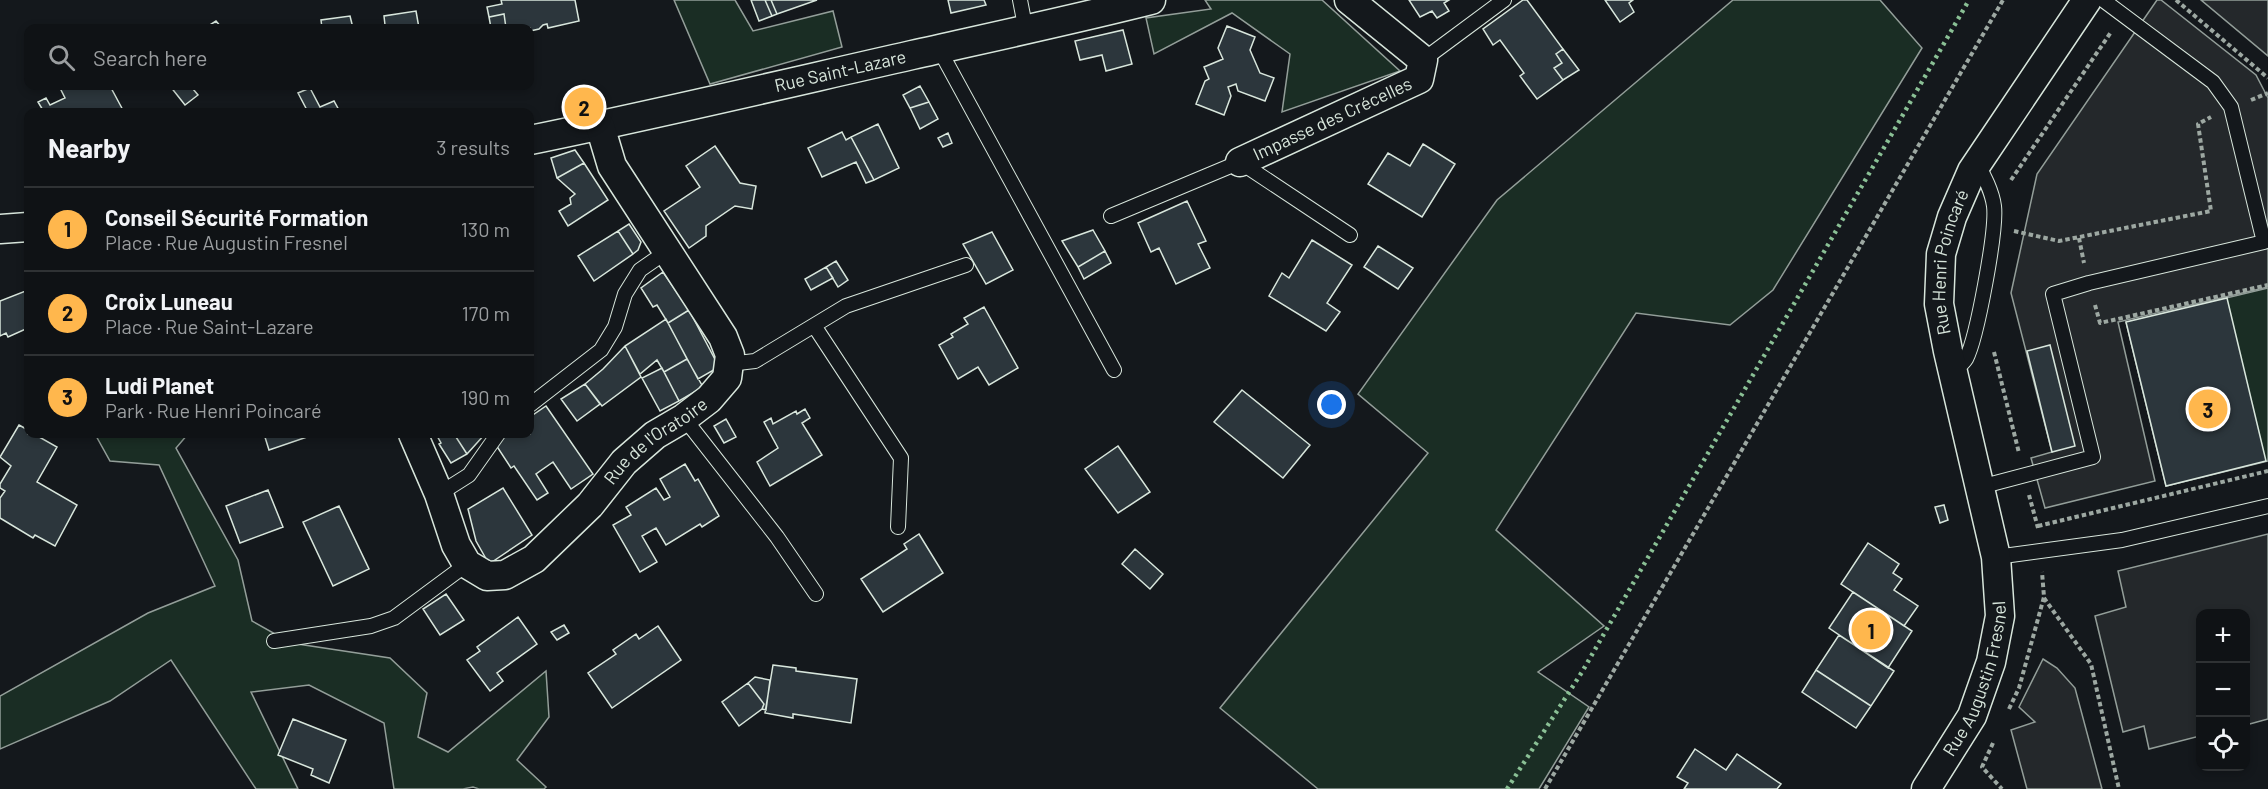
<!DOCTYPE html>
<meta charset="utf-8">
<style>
:root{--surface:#0f1215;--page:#181b1e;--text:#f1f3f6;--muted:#9b9ea0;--line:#2f3234;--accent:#ffb74d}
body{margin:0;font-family:Barlow,sans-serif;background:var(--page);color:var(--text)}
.controls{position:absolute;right:18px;bottom:18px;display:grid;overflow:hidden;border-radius:12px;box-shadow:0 3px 9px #0003}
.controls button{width:54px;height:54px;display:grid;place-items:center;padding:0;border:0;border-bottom:2px solid var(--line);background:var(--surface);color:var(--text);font:30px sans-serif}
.you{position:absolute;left:1332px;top:405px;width:21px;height:21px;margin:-15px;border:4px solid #fff;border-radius:50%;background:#1a73e8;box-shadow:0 0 0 9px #1a73e833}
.badge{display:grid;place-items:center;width:39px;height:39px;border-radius:50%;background:var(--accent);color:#111;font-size:20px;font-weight:700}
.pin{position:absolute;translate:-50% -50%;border:3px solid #fff;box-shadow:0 2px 6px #0006}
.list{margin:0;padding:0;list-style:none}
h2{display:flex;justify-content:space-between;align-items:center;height:78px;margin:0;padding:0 24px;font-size:26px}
h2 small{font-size:20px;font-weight:400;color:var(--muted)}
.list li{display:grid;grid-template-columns:39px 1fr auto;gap:18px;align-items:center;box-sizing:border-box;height:84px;padding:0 24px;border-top:2px solid var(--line)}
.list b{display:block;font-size:22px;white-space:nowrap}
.list p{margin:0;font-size:20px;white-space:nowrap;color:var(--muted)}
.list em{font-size:20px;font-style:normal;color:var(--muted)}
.icon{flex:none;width:33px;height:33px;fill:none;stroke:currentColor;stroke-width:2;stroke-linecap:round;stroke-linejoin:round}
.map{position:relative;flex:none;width:2268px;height:789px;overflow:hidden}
.search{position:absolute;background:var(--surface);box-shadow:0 3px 9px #0003;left:24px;top:24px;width:510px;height:66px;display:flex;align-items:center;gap:15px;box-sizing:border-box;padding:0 21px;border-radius:12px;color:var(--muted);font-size:22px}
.panel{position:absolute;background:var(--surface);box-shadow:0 3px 9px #0003;left:24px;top:108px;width:510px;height:330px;border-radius:12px}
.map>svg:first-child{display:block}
.green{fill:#1a2d24;stroke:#939e99;stroke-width:1.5}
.parking{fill:#24282b;stroke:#939e99;stroke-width:1.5}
.building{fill:#2c363c;stroke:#d8e6dc;stroke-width:1.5}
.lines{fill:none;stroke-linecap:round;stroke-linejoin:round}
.lane-casing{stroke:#d8e6dc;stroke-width:16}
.street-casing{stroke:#d8e6dc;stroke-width:31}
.path{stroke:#9da8a2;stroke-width:4;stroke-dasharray:4.5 3;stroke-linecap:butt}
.lane{stroke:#14181c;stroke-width:14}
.street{stroke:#14181c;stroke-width:28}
.hedge{stroke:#8ac095;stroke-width:4.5;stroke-dasharray:3 4.5;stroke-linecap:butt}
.labels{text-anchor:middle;stroke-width:4.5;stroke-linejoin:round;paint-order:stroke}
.street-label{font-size:18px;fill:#d8e6dc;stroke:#14181c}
</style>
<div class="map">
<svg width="2268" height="789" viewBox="0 0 2268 789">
<rect width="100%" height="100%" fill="#14181c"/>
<path class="green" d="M674,0H735L753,31L833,11L842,47L710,84Z
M1205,0H1322L1400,71L1282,112L1290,54L1232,13L1154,54L1146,18L1211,9Z
M1733,0H1880L1922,48L1773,290L1730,325L1636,313L1496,530L1604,626L1538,672L1589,707L1539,789H1318L1220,708L1428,453L1358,394L1497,200Z
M2268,288V461L2166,486L2126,322Z
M95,434H188L176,448L238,560L252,621L291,643L390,658L427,693L418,737L448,752L546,671L549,717L517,760L546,787L544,789H479L473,787L463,789H394L384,723L309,685L251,692L298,789H256L171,660L110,701L0,749V696L148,613L215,586L159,465L110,461Z"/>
<path class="parking" d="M2157,0H2161L2256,75L2268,98V287L2118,322L2155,481L2045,508L2031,458L2052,452L2011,293L2037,174Z
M2201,0H2268V56Z
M2268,534V719L2246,725V614H2200V736L2149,749L2144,726L2123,732L2095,616L2126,607L2118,571Z
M2043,659L2057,668L2075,688L2102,789H2027L2011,730L2035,722L2019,707Z"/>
<path class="building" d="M501,0H575L579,21L548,28L547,24L543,25L539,29L530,31V28H506L504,14L489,17L487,7L502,4Z
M751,0H765L772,16L759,21Z
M765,0H771L777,14L772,16Z
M771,0H817L777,14Z
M948,0H984L986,5L951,13Z
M1409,0H1449L1444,3L1449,11L1437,18L1432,11L1420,17Z
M1523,0H1527L1563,49L1556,54L1562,63L1554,68L1563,80L1537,99L1520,76L1524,73L1500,40L1493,45L1483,29Z
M1605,0H1633L1629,3L1634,12L1620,22Z
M416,11L419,28H358L385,25L384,16Z
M504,14L506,28H491L489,17Z
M350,16L353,28H322L321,20Z
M216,21L222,28H205Z
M1227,26L1255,37L1250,50L1260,73L1274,78L1265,101L1238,91L1236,84L1228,87L1231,96L1224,115L1196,104L1205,81L1209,79L1204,67L1223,59L1218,48Z
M1123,30L1132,64L1106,71L1102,55L1080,60L1075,41Z
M1563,49L1579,70L1563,80L1554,68L1562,63L1556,54Z
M59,86H110L124,112L128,109L130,112H44L38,102L46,98L50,105L65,98Z
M170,86H199L193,89L198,95L185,105Z
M920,86L929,102L910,108L903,95Z
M310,88L320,107L334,101L340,112H308L298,93Z
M929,102L938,119L920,129L910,108Z
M878,124L899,168L874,180L851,137Z
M842,132L846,140L851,137L874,180L866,183L856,162L822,177L808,148Z
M948,133L952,143L943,147L938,138Z
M1423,144L1455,164L1422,217L1368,184L1388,153L1410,166Z
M715,146L740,183L756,186L752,209L735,206L706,226V236L689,248L664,211L700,187L686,166Z
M575,150L584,163L557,178L551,158Z
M584,163L608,200L568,226L559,211L571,204L570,198L575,194L557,178Z
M1187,201L1206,241L1198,244L1210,268L1176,284L1159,248L1151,252L1138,223Z
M629,224L641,242L638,250L633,254L618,231Z
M1093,230L1105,251L1078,267L1062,241Z
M618,231L633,254L594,281L578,256Z
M992,232L1013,270L986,284L963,244Z
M1312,240L1352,265L1327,303L1340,312L1326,331L1269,296L1282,273L1289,278Z
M1378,246L1413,268L1398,289L1364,267Z
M1105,251L1111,263L1084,279L1078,267Z
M836,261L848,280L838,287L826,267Z
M826,267L833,278L811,290L805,279Z
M663,272L689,310L668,323L657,305L653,307L641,288Z
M28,290V328L8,337L6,333L0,336V301Z
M2227,298L2266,461L2166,486L2126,322Z
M984,307L1018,368L989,385L978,367L958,379L939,345L953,337L951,334L968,324L964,318Z
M689,310L719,367L698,379L668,323Z
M666,319L687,359L664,372L657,360L640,374L625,346Z
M2050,345L2075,446L2052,452L2027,351Z
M625,346L641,377L602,406L585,384L603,369Z
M687,359L703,387L679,401L664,372Z
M662,368L679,401L660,411L642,378Z
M585,384L600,404L577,421L561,399Z
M1242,390L1310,445L1283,478L1214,422Z
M546,406L593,474L571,489L553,462L536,474L548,493L537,500L514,466L511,468L494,442L506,434H530V417Z
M805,409L810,418L802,423L822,455L770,486L757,462L778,448L764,422L771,418L773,424L796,411L797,414Z
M726,419L736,437L724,443L714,426Z
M19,425L28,430V434H34L57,447L37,482L77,505L55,546L35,535L33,538L0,518V498L5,491L0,488V484L11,466L0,457Z
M264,434H313V435L269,450Z
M436,434H456H454L467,454L451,463L439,444L441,443Z
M454,434H485L467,454Z
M1118,446L1150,492L1118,513L1085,469Z
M685,464L695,481L698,479L719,516L702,527L700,524L666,545L656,528L642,536L657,562L640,572L613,525L631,515L626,507L656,488L664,500L670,497L660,479Z
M503,488L532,535L489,564L476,541L468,509Z
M268,490L283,527L240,543L226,506Z
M1944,505L1948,520L1940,523L1935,507Z
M339,506L369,569L333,586L303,522Z
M919,534L943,573L883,612L861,579L907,549L904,544Z
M1868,543L1899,564L1893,573L1902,579L1894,590L1918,606L1904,626L1841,584Z
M1135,549L1163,574L1150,589L1122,564Z
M1853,592L1912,631L1888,668L1829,628Z
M446,594L464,620L440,635L423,609Z
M518,617L537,644L497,673L503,681L490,691L467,660L480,651L477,647Z
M564,625L569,633L557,640L551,632Z
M658,626L681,660L612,708L588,673L616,654L613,650L636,634L639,639Z
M1839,635L1894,671L1871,706L1816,670Z
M773,665L796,668V671L857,679L851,723L793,714V718L765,713Z
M1816,670L1871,706L1856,728L1802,692Z
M755,677L770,680L766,710L762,709L764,704L748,683Z
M748,683L764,704L762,709L739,726L722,702Z
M293,719L346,740L329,783L311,775L313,769L278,755Z
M1695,749L1726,770L1737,754L1781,784L1777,789H1684L1688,783L1677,777Z"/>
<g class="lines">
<g class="lane-casing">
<path id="lane" d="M1020,0L1026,31
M939,49L1114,370
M1423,60L1504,0
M1111,216L1240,162L1350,235
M815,327L901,458L898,527
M729,364L755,361L846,306L966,265
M1953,372C1957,368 1963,364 1966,359C1977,338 1997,230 1994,206C1992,191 1984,176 1977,163
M530,405L601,350L615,327L625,294L640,270L666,252
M684,418L777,537L816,594
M1980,487L2093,457L2053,294L2089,283L2264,242L2231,107L2213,82L2103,0
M439,494L469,475L498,434
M1996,557L2122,540L2268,506
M274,641L371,626L394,618L467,564"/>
</g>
<g class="street-casing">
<g id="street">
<path id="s1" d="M530,140C658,114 784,84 912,55C992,37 1072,20 1151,0"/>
<path id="s2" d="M1240,162L1419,79L1423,60L1349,0"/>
<path d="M0,229L28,227"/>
<path id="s3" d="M413,434L439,494L456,545L467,564L487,576L505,575L534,559L590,505L624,462L655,435L684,418L709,399L727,378L730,355L723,337L612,166L600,126"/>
<path id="s4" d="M1926,789L1972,716L1991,662L2000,616L1996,557L1948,351L1939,304L1941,254L1952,217L1972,171L2087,0"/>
</g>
</g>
<path class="path" d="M2176,0L2268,78
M2251,100L2268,93
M2011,180L2111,32
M2014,231L2059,241L2211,211L2198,124L2211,117
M2079,238L2084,263
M2095,305L2100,323L2268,285
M1994,352L2019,453
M2029,495L2038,528
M2038,526L2268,471
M2044,598L2091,664L2119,789
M2009,709L2019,688L2044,597L2042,572
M1993,743L1982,767L2002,789
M1545,789L2003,0"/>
<use href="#lane" class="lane"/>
<use href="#street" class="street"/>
<path class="hedge" d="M1507,789L1582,672L1969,0"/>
</g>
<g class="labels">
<g class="street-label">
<text dy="6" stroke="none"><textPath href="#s1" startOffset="318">Rue Saint-Lazare</textPath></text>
<text dy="6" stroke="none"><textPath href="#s2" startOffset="102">Impasse des Crécelles</textPath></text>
<text dy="6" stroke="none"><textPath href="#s4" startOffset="552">Rue Henri Poincaré</textPath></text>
<text dy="6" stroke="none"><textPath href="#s3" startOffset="386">Rue de l'Oratoire</textPath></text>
<text dy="6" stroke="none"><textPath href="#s4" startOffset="123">Rue Augustin Fresnel</textPath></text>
</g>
</g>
</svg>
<div class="controls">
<button>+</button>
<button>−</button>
<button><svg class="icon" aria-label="locate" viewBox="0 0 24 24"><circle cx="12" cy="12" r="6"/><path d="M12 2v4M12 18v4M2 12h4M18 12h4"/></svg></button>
</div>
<div class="you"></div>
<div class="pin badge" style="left:1871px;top:630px">1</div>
<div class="pin badge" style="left:584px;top:107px">2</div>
<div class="pin badge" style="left:2208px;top:409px">3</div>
<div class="search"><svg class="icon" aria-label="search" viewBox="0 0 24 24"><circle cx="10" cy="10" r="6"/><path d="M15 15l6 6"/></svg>Search here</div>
<section class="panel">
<h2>Nearby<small>3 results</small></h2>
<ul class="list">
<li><span class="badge">1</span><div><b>Conseil Sécurité Formation</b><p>Place · Rue Augustin Fresnel</p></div><em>130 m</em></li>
<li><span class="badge">2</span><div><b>Croix Luneau</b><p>Place · Rue Saint-Lazare</p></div><em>170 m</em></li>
<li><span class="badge">3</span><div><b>Ludi Planet</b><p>Park · Rue Henri Poincaré</p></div><em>190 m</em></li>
</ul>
</section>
</div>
